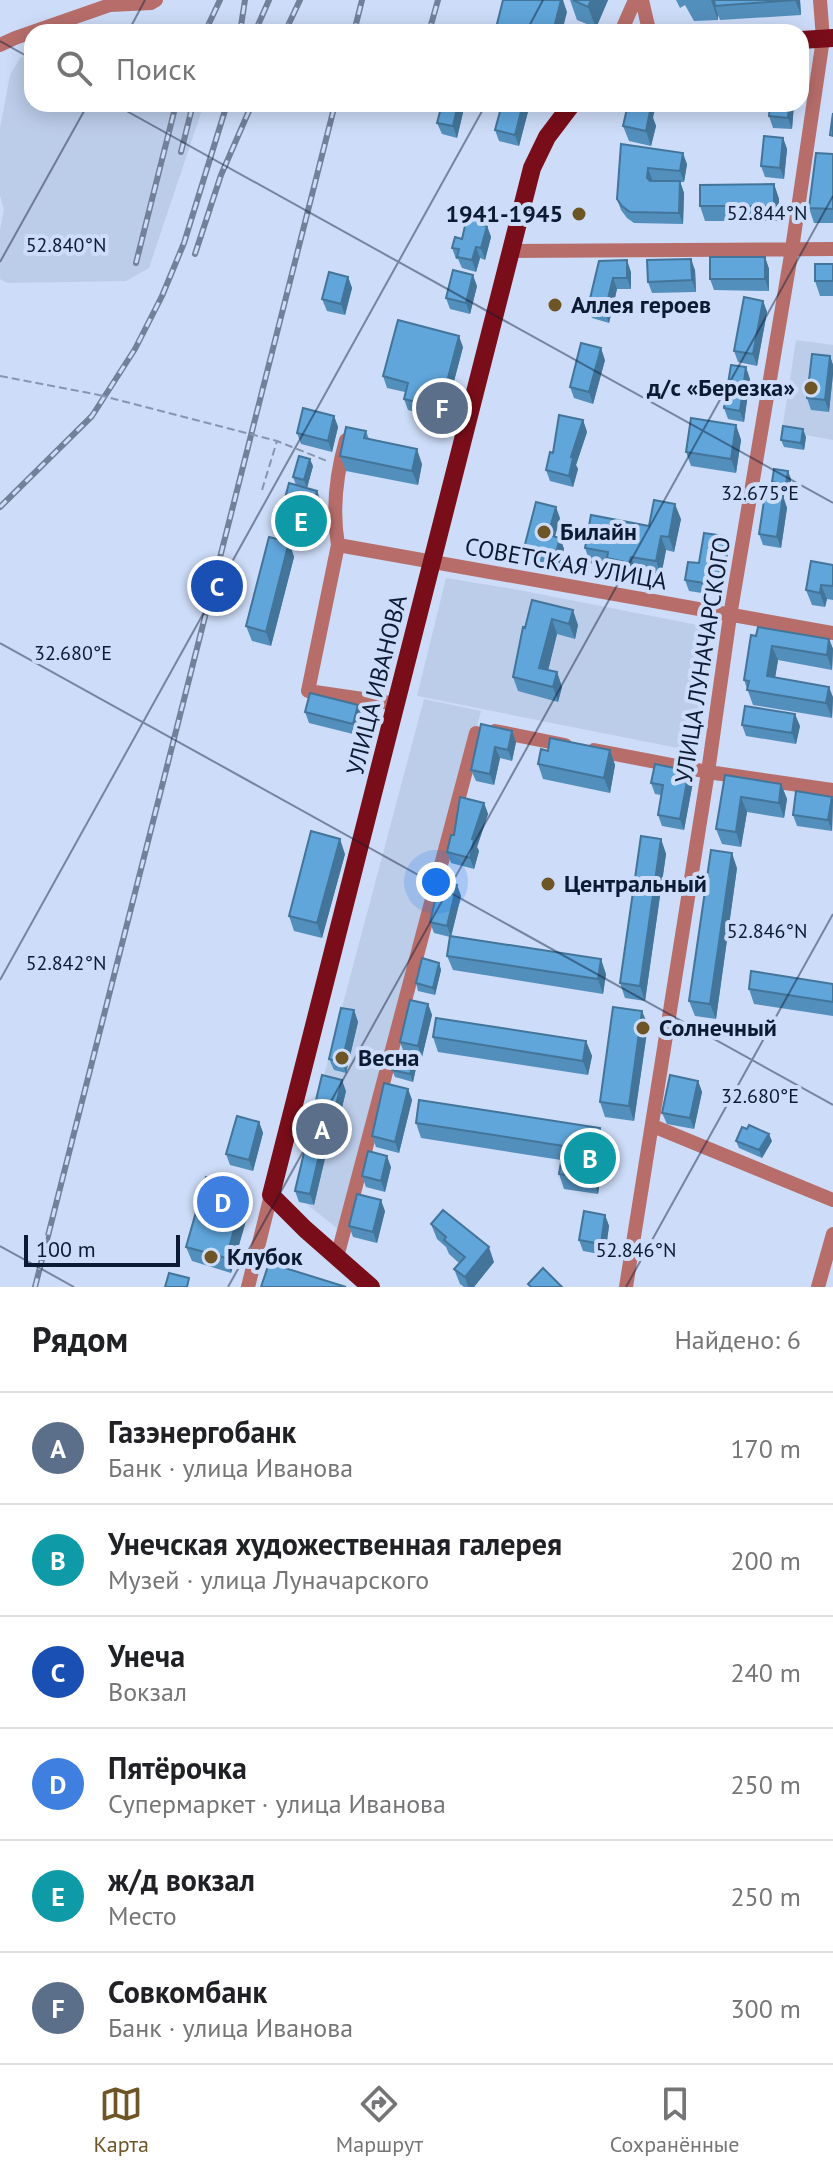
<!DOCTYPE html>
<html lang="ru">
<meta charset="utf-8">
<style>
:root{--surface:#fff;--page:#f2f2f2;--text:#202124;--muted:#757577;--line:#e0e0e0;--accent:#6d5526}
body{margin:0;font-family:"PT Sans",sans-serif;background:var(--page);color:var(--text)}
.scale{position:absolute;left:24px;bottom:20px;width:156px;box-sizing:border-box;padding-left:8px;border:4px solid #0d1a33;border-top:0;font-size:22px;line-height:28px;white-space:nowrap;color:#0d1a33;-webkit-text-stroke:6px #cddcf8;paint-order:stroke}
.you{position:absolute;left:436px;top:882px;width:28px;height:28px;margin:-20px;border:6px solid #fff;border-radius:50%;background:#1a73e8;box-shadow:0 0 0 12px #1a73e833}
.badge{display:grid;place-items:center;width:52px;height:52px;border-radius:50%;background:var(--accent);color:#fff;font-size:26px;font-weight:700}
.pin{position:absolute;translate:-50% -50%;border:4px solid #fff;box-shadow:0 2px 8px #0006}
.list{margin:0;padding:0;list-style:none}
h2{display:flex;justify-content:space-between;align-items:center;height:104px;margin:0;padding:0 32px;font-size:34px}
h2 small{font-size:26px;font-weight:400;color:var(--muted)}
.list li{display:grid;grid-template-columns:52px 1fr auto;gap:24px;align-items:center;box-sizing:border-box;height:112px;padding:0 32px;border-top:2px solid var(--line)}
.list b{display:block;font-size:30px;white-space:nowrap}
.list p{margin:0;font-size:26px;white-space:nowrap;color:var(--muted)}
.list em{font-size:26px;font-style:normal;color:var(--muted)}
.icon{flex:none;width:44px;height:44px;fill:none;stroke:currentColor;stroke-width:2;stroke-linecap:round;stroke-linejoin:round}
.map{position:relative;flex:none;width:833px;height:1287px;overflow:hidden}
.search{position:absolute;background:var(--surface);box-shadow:0 4px 20px #0003;left:24px;right:24px;top:24px;height:88px;display:flex;align-items:center;gap:20px;box-sizing:border-box;padding:0 28px;border-radius:24px;color:var(--muted);font-size:30px}
.sheet{height:776px;background:var(--surface)}
nav{display:flex;justify-content:space-around;align-items:center;box-sizing:border-box;height:112px;border-top:2px solid var(--line);background:var(--surface);font-size:22px;color:var(--muted)}
nav a{display:grid;justify-items:center;gap:4px}
nav .on{color:var(--accent)}
.map>svg:first-child{display:block}
.built{fill:#bccdea}
.lines{fill:none;stroke-linecap:round;stroke-linejoin:round}
.path{stroke:#8796b0;stroke-width:2;stroke-dasharray:8 4;stroke-linecap:butt}
.minor{stroke:#b76e6b;stroke-width:14}
.major{stroke:#7a0d1a;stroke-width:18}
.rail-casing{stroke:#72809a;stroke-width:6}
.rail{stroke:#cddcf8;stroke-width:3;stroke-dasharray:9;stroke-linecap:butt}
.path-bridge{stroke:#8796b0;stroke-width:2;stroke-dasharray:8 4;stroke-linecap:butt}
.wall{fill:#538fbc}
.shaded-wall{fill:#437499}
.building{fill:#60a6db;stroke:#437499;stroke-width:2}
.ticks{fill:none;stroke:#0d1a33;stroke-width:2;stroke-opacity:0.45}
.poi-dot{fill:#6d5526;stroke:#cddcf8;stroke-width:3}
.labels{text-anchor:middle;stroke-width:8;stroke-linejoin:round;paint-order:stroke}
.poi-label{font-size:24px;font-weight:bold;fill:#0d1a33;stroke:#cddcf8;text-anchor:start}
.street-label{font-size:24px;fill:#0d1a33;stroke:#cddcf8}
.ticks-label{font-size:20px;text-anchor:middle;fill:#0d1a33;stroke:#cddcf8;stroke-width:8;stroke-linejoin:round;paint-order:stroke}
</style>
<div class="map">
<svg width="833" height="1287" viewBox="0 0 833 1287">
<rect width="100%" height="100%" fill="#cddcf8"/>
<path class="built" d="M32,53V104H204L149,268L126,281L7,283L0,279V230L4,209L0,196V128L10,75L20,58Z
M796,340L833,345V440L782,431Z
M446,578L519,590L713,628L693,751L417,696Z
M424,699L481,711L343,1233L298,1197L294,1188Z"/>
<g class="lines">
<path class="path" d="M0,376L99,395
M262,490L277,441L327,461"/>
<path class="minor" d="M642,0L648,26L652,32
M621,32L635,0
M0,45L15,38L110,5L151,3L156,0
M511,251L833,249
M346,440C336,475 332,510 338,545L308,691L397,704
M338,545L833,633
M495,731L565,745
M594,750L708,772L833,790
M653,1126L833,1200
M337,1257L476,733
M248,1287L271,1195
M626,1287L708,772L730,616L792,249L823,39L820,0
M818,1287L833,1234"/>
<path class="major" d="M801,40L833,38
M371,1287L305,1229L271,1195L532,168L547,137L572,104"/>
<g class="rail-casing">
<path id="rail" d="M205,32L220,0
M240,32L245,0
M255,32L269,0
M285,32L300,0
M354,32L362,0
M429,32L438,0
M181,152L193,104
M195,254L221,175L252,104
M136,263L176,104
M0,507L92,416L135,349L162,296L184,243L227,104
M35,1287L335,104"/>
</g>
<use href="#rail" class="rail"/>
<path class="path-bridge" d="M99,395L277,441"/>
</g>
<path class="wall" d="M570,0H608L596,28L577,20Z
M676,0H800L801,15L720,20L718,15V20L694,21L685,5L680,8Z
M442,104H465L457,138L442,134L437,123Z
M502,104H530L519,146L499,141L495,130Z
M770,104H794L792,129L773,128L769,116Z
M653,118L656,126L651,146L629,141L623,126Z
M783,138L787,149L784,179L765,177L761,166Z
M621,144L687,164L684,182H680L684,193L683,224L634,223L627,218L621,210L617,199Z
M833,154V223H814L809,208Z
M774,184L779,199V221H705L700,206Z
M482,221L484,225L487,226L491,237L485,260L480,258L476,272L462,268L458,259H456L452,248Z
M765,257L769,269V291L714,290L710,279Z
M599,261L631,272V289H617L609,323L592,318L588,307Z
M833,264V296H820L815,281Z
M695,270L696,292L652,293L648,282Z
M348,277L352,288L345,315L327,311L322,299Z
M477,286L470,314L450,309L446,298Z
M763,301L767,312L757,366L738,362L734,351Z
M463,347L444,419L408,410L404,399L405,392L387,388L383,376Z
M830,356L833,365V374L829,412L811,410L807,398Z
M605,360L593,404L574,398L570,387Z
M750,379L744,422L728,419L724,408Z
M334,416L338,427L332,452L301,444L297,433Z
M583,420L587,432L576,465L578,469L573,487L550,481L546,470L553,453Z
M736,425L741,440L736,473L691,466L686,452Z
M366,431L369,439L422,464L418,485L346,471L340,456Z
M806,437L804,450L784,447L781,440Z
M313,466L307,488L296,485L293,477Z
M791,479L789,492L775,490L772,482Z
M317,491L321,502L309,547L281,539L277,528Z
M783,496L787,508L781,548L763,545L759,534Z
M560,518L555,537L560,538L564,549L559,567L528,559L524,548Z
M681,519L674,552L666,550L661,576L636,571L635,577L612,573L610,566L590,563L585,548L649,526Z
M289,542L294,557L271,646L252,641L246,626Z
M729,548L721,596L689,591L685,580L699,563Z
M833,565V600L827,599L825,607L812,605L806,590Z
M532,600L578,625L575,639L557,634L548,670L557,672L562,687L558,702L518,691L513,677Z
M751,635L829,639L833,649L832,670L778,660L775,677L833,697L832,718L753,705L744,680Z
M305,712L362,717L357,735L309,723Z
M742,725L800,726L796,744L746,736Z
M512,731L516,742L512,761L500,758L494,785L476,781L471,770Z
M610,750L615,765L610,793L543,779L538,764L548,751Z
M725,775L781,784L787,799L784,818L747,812L741,847L722,844L716,829Z
M693,782L684,830L662,826L658,815L661,795L655,794L651,783Z
M832,797L833,800L832,831L797,826L793,815Z
M484,803L488,814L477,847L479,851L474,869L451,863L447,852L454,835Z
M661,839L666,854L645,1001L625,998L620,983Z
M345,854L322,938L294,931L289,916Z
M737,868L716,1019L695,1016L689,1001Z
M457,885L461,896L451,936L606,974L603,994L453,970L447,956L450,937L434,933L430,922Z
M439,963L441,970L435,995L418,991L416,983Z
M833,984V1016L754,1004L749,989Z
M428,1004L432,1015L422,1057L404,1053L400,1042Z
M354,1010L358,1022L346,1073L334,1070L329,1059Z
M648,1025L634,1121L605,1117L600,1102Z
M433,1037L586,1041L592,1056L588,1075L438,1052Z
M414,1060L416,1068L413,1082L395,1077L392,1070Z
M698,1081L702,1092L694,1129L667,1124L662,1113Z
M408,1089L412,1100L399,1153L376,1147L372,1136Z
M346,1091L334,1141L314,1136L310,1125Z
M259,1122L263,1133L253,1171L230,1165L226,1154Z
M416,1123L606,1143L598,1194L564,1189L559,1174L561,1160L421,1138Z
M736,1141H772L762,1158L739,1148Z
M322,1143L326,1154L314,1205L299,1202L295,1191Z
M391,1167L385,1192L366,1187L362,1176Z
M251,1203L231,1273L192,1261L186,1247Z
M385,1211L377,1243L353,1237L349,1226Z
M605,1215L609,1226L605,1255L583,1251L579,1240Z
M431,1224L494,1262L474,1287H464L460,1284L454,1269L459,1263L449,1254L446,1247L437,1239Z"/>
<path class="shaded-wall" d="M561,0H563L567,12L562,32H553Z
M591,0H608L596,28L588,7Z
M711,0H716L715,6L718,15V20Z
M795,0H800L801,15Z
M801,55L803,60V79L801,72Z
M458,104H465L457,138L453,126Z
M523,104H530L519,146L515,135Z
M647,104H656L653,118L656,126L651,146L646,131Z
M789,104H794L792,129L788,118Z
M783,138L787,149L784,179L780,168Z
M683,153L687,164L684,182L680,171Z
M648,168L652,179L651,189L647,178Z
M680,181L684,193L683,224L679,213Z
M774,184L779,199V221L774,206Z
M482,221L486,230L487,226L491,237L485,260L481,248Z
M476,247L480,258L476,272L472,260Z
M765,257L769,269V291L765,279Z
M691,259L695,270L696,292L692,280Z
M627,260L631,272V289L627,278Z
M473,275L477,286L470,314L466,303Z
M348,277L352,288L345,315L341,304Z
M613,278L617,289L609,323L605,311Z
M763,301L767,312L757,366L753,354Z
M459,336L463,347L444,419L440,408Z
M601,348L605,360L593,404L589,392Z
M830,356L833,365V374L829,412L825,400Z
M746,367L750,379L744,422L740,411Z
M334,416L338,427L332,452L328,441Z
M583,420L587,432L576,465L578,469L573,487L569,476L571,457Z
M736,425L741,440L736,473L731,459Z
M803,429L806,437L804,450L801,443Z
M417,449L422,464L418,485L412,471Z
M310,459L313,466L307,488L304,480Z
M788,471L791,479L789,492L786,485Z
M317,491L321,502L309,547L305,535Z
M783,496L787,508L781,548L777,537Z
M675,504L681,519L674,552L669,537Z
M556,507L560,518L552,546L548,535Z
M661,536L666,550L661,576L656,561Z
M725,536L729,548L721,596L717,585Z
M560,538L564,549L559,567L555,556Z
M289,542L294,557L271,646L266,632Z
M631,557L636,571L635,577L629,563Z
M821,585L827,599L825,607L820,593Z
M573,610L578,625L575,639L569,624Z
M552,619L557,634L545,683L539,668Z
M829,639L833,649L832,670L827,655Z
M772,646L778,660L773,691L767,676Z
M557,672L562,687L558,702L553,687Z
M829,687L833,697L832,718L826,703Z
M358,705L362,717L357,735L353,724Z
M795,714L800,726L796,744L792,733Z
M512,731L516,742L512,761L508,750Z
M495,747L500,758L494,785L490,774Z
M610,750L615,765L610,793L604,778Z
M689,771L693,782L684,830L680,819Z
M781,784L787,799L784,818L779,803Z
M741,797L747,812L741,847L736,832Z
M832,797L833,800L832,831L828,820Z
M484,803L488,814L477,847L479,851L474,869L470,858L472,839Z
M340,839L345,854L322,938L317,923Z
M661,839L666,854L645,1001L640,986Z
M732,853L737,868L716,1019L710,1004Z
M457,885L461,896L451,937L447,926Z
M601,959L606,974L603,994L598,979Z
M439,963L441,970L435,995L433,988Z
M428,1004L432,1015L422,1057L418,1046Z
M354,1010L358,1022L346,1073L342,1062Z
M642,1011L648,1025L634,1121L629,1106Z
M586,1041L592,1056L588,1075L583,1061Z
M414,1060L416,1068L413,1082L410,1074Z
M342,1080L346,1091L334,1141L330,1130Z
M698,1081L702,1092L694,1129L690,1118Z
M408,1089L412,1100L399,1153L395,1142Z
M259,1122L263,1133L253,1171L249,1160Z
M600,1128L606,1143L598,1194L592,1179Z
M769,1134L772,1141L762,1158L759,1150Z
M322,1143L326,1154L314,1205L310,1194Z
M387,1156L391,1167L385,1192L381,1181Z
M246,1188L251,1203L231,1273L226,1258Z
M381,1200L385,1211L377,1243L373,1232Z
M605,1215L609,1226L605,1255L601,1244Z
M489,1247L494,1262L474,1287H468L465,1277Z"/>
<path class="building" d="M503,0H561L553,32H495Z
M573,0H591L588,7Z
M714,0H795L715,6Z
M442,104H458L453,126L437,123Z
M502,104H523L515,135L495,130Z
M628,104H647L646,110L650,111L646,131L623,126Z
M770,104H789L788,118L769,116Z
M833,113V136L830,135Z
M764,136L783,138L780,168L761,166Z
M621,144L683,153L680,171L648,168L647,178L650,181H680L679,213L630,212L622,206L617,199Z
M816,153L833,154V209L809,208Z
M774,184V206H700V185Z
M467,217L482,221L481,225L487,226L481,248L476,247L472,260L457,257L459,249L452,248L455,237L462,239Z
M710,257H765V279H710Z
M691,259L692,280L648,282L647,260Z
M627,260V278H613L605,311L588,307L599,261Z
M815,264H833V281H815Z
M453,270L473,275L466,303L446,298Z
M329,272L348,277L341,304L322,299Z
M744,297L763,301L753,354L734,351Z
M398,320L459,336L440,408L404,399L408,383L383,376Z
M581,343L601,348L589,392L570,387Z
M812,354L830,356L825,400L807,398Z
M731,365L746,367L740,411L724,408Z
M303,408L334,416L328,441L297,433Z
M559,415L583,420L571,457L573,458L569,476L546,470L550,452L553,453Z
M691,418L736,425L731,459L686,452Z
M783,426L803,429L801,443L781,440Z
M346,427L366,431L364,438L417,449L412,471L340,456Z
M299,456L310,459L304,480L293,477Z
M774,469L788,471L786,485L772,482Z
M289,483L317,491L305,535L277,528Z
M765,494L783,496L777,537L759,534Z
M654,500L675,504L669,537L661,536L656,561L631,557L629,563L607,558L608,552L585,548L591,515L649,526Z
M536,502L556,507L548,535L560,538L555,556L524,548Z
M704,533L725,536L717,585L685,580L688,562L699,563Z
M269,537L289,542L266,632L246,626Z
M811,561L833,565V586L821,585L820,593L806,590Z
M532,600L573,610L569,624L552,619L539,668L557,672L553,687L513,677L523,627L525,628Z
M758,627L829,639L827,655L772,646L767,676L829,687L826,703L747,690L749,681L744,680L751,635L756,636Z
M310,693L358,705L353,724L305,712Z
M745,706L795,714L792,733L742,725Z
M481,724L512,731L508,750L495,747L490,774L471,770Z
M550,738L610,750L604,778L538,764L541,749L548,751Z
M655,764L689,771L680,819L658,815L663,785L651,783Z
M725,775L781,784L779,803L741,797L736,832L716,829Z
M796,791L832,797L828,820L793,815Z
M460,797L484,803L472,839L474,840L470,858L447,852L451,835H454Z
M311,831L340,839L317,923L289,916Z
M641,836L661,839L640,986L620,983Z
M711,850L732,853L710,1004L689,1001Z
M440,880L457,885L447,926L430,922Z
M450,936L601,959L598,979L447,956Z
M422,958L439,963L433,988L416,983Z
M751,971L833,984V1002L749,989Z
M410,1000L428,1004L418,1046L400,1042Z
M613,1007L642,1011L629,1106L600,1102Z
M341,1008L354,1010L342,1062L329,1059Z
M436,1018L586,1041L583,1061L433,1037Z
M396,1056L414,1060L410,1074L392,1070Z
M322,1075L342,1080L330,1130L310,1125Z
M670,1075L698,1081L690,1118L662,1113Z
M384,1083L408,1089L395,1142L372,1136Z
M419,1100L600,1128L592,1179L559,1174L564,1146L416,1123Z
M237,1116L259,1122L249,1160L226,1154Z
M749,1125L769,1134L759,1150L736,1141L742,1127L747,1129Z
M307,1140L322,1143L310,1194L295,1191Z
M368,1151L387,1156L381,1181L362,1176Z
M206,1177L246,1188L226,1258L186,1247Z
M357,1194L381,1200L373,1232L349,1226Z
M443,1210L489,1247L465,1277L454,1269L465,1257L444,1240L446,1237L431,1224Z
M584,1211L605,1215L601,1244L579,1240Z
M269,1263L346,1287H261Z
M543,1268L562,1287H531L528,1284Z
M169,1273L189,1278L187,1287H165Z"/>
<path class="ticks" d="M128,32L145,0M526,32L543,0M0,41L32,59M114,104L833,503M0,262L88,104M0,643L833,1105M0,980L486,104M0,1246L74,1287M228,1287L833,196M626,1287L833,914"/>
<g class="poi-dot">
<circle cx="579" cy="214" r="8"/>
<circle cx="555" cy="305" r="8"/>
<circle cx="811" cy="388" r="8"/>
<circle cx="544" cy="532" r="8"/>
<circle cx="548" cy="884" r="8"/>
<circle cx="643" cy="1028" r="8"/>
<circle cx="342" cy="1058" r="8"/>
<circle cx="211" cy="1257" r="8"/>
</g>
<g class="labels">
<g class="poi-label">
<text x="563" y="222" text-anchor="end">1941-1945</text>
<text x="571" y="313">Аллея героев</text>
<text x="795" y="396" text-anchor="end">д/с «Березка»</text>
<text x="560" y="540">Билайн</text>
<text x="564" y="892">Центральный</text>
<text x="659" y="1036">Солнечный</text>
<text x="358" y="1066">Весна</text>
<text x="227" y="1265">Клубок</text>
</g>
<g class="street-label">
<text transform="translate(566 564) rotate(10)" y="8">СОВЕТСКАЯ УЛИЦА</text>
<text transform="translate(703 660) rotate(-81)" y="8">УЛИЦА ЛУНАЧАРСКОГО</text>
<text transform="translate(377 685) rotate(-76)" y="8">УЛИЦА ИВАНОВА</text>
</g>
</g>
<g class="ticks-label">
<text x="767" y="220">52.844°N</text>
<text x="66" y="252">52.840°N</text>
<text x="760" y="500">32.675°E</text>
<text x="73" y="660">32.680°E</text>
<text x="767" y="938">52.846°N</text>
<text x="66" y="970">52.842°N</text>
<text x="760" y="1103">32.680°E</text>
<text x="636" y="1257">52.846°N</text>
</g>
</svg>
<div class="scale">100 m</div>
<div class="you"></div>
<div class="pin badge" style="left:322px;top:1129px;background:#5c6f8a">A</div>
<div class="pin badge" style="left:590px;top:1158px;background:#0f9aa8">B</div>
<div class="pin badge" style="left:217px;top:586px;background:#1a4fb4">C</div>
<div class="pin badge" style="left:223px;top:1202px;background:#3f7fe0">D</div>
<div class="pin badge" style="left:301px;top:521px;background:#0f9aa8">E</div>
<div class="pin badge" style="left:442px;top:408px;background:#5c6f8a">F</div>
<div class="search"><svg class="icon" aria-label="search" viewBox="0 0 24 24"><circle cx="10" cy="10" r="6"/><path d="M15 15l6 6"/></svg>Поиск</div>
</div>
<section class="sheet">
<h2>Рядом<small>Найдено: 6</small></h2>
<ul class="list">
<li><span class="badge" style="background:#5c6f8a">A</span><div><b>Газэнергобанк</b><p>Банк · улица Иванова</p></div><em>170 m</em></li>
<li><span class="badge" style="background:#0f9aa8">B</span><div><b>Унечская художественная галерея</b><p>Музей · улица Луначарского</p></div><em>200 m</em></li>
<li><span class="badge" style="background:#1a4fb4">C</span><div><b>Унеча</b><p>Вокзал</p></div><em>240 m</em></li>
<li><span class="badge" style="background:#3f7fe0">D</span><div><b>Пятёрочка</b><p>Супермаркет · улица Иванова</p></div><em>250 m</em></li>
<li><span class="badge" style="background:#0f9aa8">E</span><div><b>ж/д вокзал</b><p>Место</p></div><em>250 m</em></li>
<li><span class="badge" style="background:#5c6f8a">F</span><div><b>Совкомбанк</b><p>Банк · улица Иванова</p></div><em>300 m</em></li>
</ul>
</section>
<nav>
<a class="on"><svg class="icon" aria-label="map" viewBox="0 0 24 24"><path d="M3 6l6-2 6 2 6-2v14l-6 2-6-2-6 2zM9 4v14M15 6v14"/></svg>Карта</a>
<a><svg class="icon" aria-label="directions" viewBox="0 0 24 24"><path d="M12 3l9 9-9 9-9-9zM9 14v-3h6M13 9l2 2-2 2"/></svg>Маршрут</a>
<a><svg class="icon" aria-label="saved" viewBox="0 0 24 24"><path d="M7 4h10v16l-5-4-5 4z"/></svg>Сохранённые</a>
</nav>
